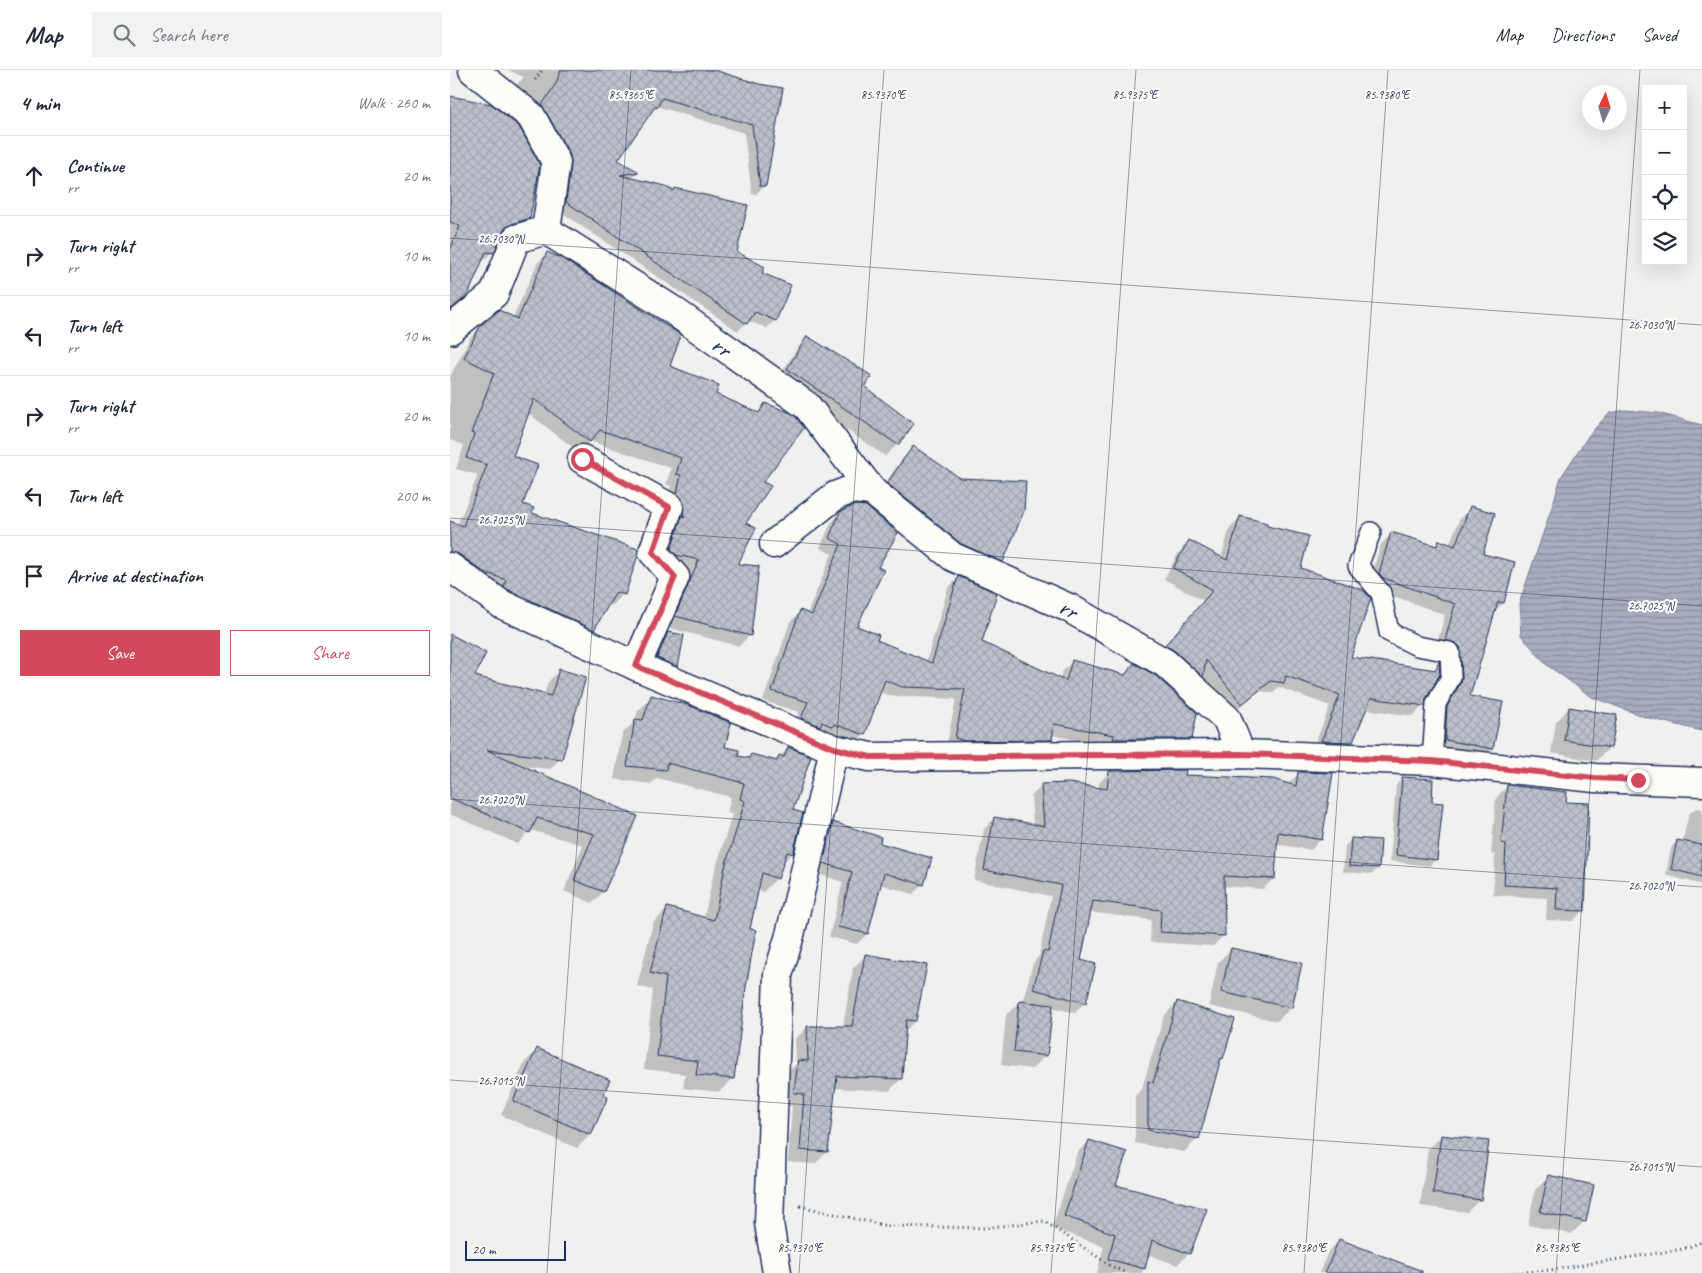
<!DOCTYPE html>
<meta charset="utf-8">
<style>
:root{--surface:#fff;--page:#f2f2f3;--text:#1f2937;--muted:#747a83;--line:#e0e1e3;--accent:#d1495b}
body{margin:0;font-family:Caveat,sans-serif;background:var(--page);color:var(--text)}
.controls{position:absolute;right:15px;top:15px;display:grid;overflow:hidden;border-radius:0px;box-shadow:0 5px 20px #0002}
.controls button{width:45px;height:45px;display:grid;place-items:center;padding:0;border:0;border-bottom:1px solid var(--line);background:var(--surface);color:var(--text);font:25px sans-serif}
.compass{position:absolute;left:1132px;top:15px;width:45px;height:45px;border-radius:50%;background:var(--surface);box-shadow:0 5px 20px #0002;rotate:4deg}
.scale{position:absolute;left:15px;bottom:12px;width:101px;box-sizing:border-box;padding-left:5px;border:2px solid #1b2f5e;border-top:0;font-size:14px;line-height:18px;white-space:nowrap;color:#1b2f5e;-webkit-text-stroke:4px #fdfcf7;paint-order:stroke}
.stop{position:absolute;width:15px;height:15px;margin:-11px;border:4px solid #d1495b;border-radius:50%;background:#fff}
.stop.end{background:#d1495b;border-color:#fff;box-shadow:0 1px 5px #0008}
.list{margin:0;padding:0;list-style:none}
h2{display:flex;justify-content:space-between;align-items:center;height:65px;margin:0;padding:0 20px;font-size:21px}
h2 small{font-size:16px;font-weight:400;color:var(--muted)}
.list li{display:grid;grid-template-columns:32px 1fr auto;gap:15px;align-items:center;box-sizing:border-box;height:80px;padding:0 20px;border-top:1px solid var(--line)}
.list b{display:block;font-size:19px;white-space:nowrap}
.list p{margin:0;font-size:16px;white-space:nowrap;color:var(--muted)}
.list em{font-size:16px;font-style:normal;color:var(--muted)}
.actions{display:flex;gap:10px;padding:15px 20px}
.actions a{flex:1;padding:11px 0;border:1px solid var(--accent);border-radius:0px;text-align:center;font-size:18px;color:var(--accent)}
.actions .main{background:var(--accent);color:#fff}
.icon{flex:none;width:28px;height:28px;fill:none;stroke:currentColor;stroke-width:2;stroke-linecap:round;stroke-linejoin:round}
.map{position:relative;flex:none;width:1252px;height:1203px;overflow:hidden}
header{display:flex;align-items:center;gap:30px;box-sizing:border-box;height:70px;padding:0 25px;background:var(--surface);border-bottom:1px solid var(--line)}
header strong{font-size:24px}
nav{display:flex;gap:28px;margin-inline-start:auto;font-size:18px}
.search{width:350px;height:45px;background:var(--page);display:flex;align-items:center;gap:12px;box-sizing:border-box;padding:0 18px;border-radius:0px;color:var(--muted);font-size:19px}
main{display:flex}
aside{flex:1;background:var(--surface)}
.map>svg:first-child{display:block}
.water{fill:url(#water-rules);stroke:#6f7b97}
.shadow{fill:#0003}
.building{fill:url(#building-cross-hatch);stroke:#1b2f5e}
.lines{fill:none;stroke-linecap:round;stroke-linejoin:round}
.service-casing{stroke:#1b2f5e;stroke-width:22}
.minor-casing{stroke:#1b2f5e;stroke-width:31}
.path{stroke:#1b2f5e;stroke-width:3;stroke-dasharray:1 4;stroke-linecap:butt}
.service{stroke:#fdfcf7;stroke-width:19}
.minor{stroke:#fdfcf7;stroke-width:28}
.route{stroke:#d1495b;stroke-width:6}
.ticks{fill:none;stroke:#1b2f5e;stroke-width:1;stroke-opacity:0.45}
.labels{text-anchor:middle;stroke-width:4.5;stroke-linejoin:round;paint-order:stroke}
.street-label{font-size:25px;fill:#1b2f5e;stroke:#fdfcf7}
.ticks-label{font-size:12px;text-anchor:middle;fill:#1b2f5e;stroke:#fdfcf7;stroke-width:4.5;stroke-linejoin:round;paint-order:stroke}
</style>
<header>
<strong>Map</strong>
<div class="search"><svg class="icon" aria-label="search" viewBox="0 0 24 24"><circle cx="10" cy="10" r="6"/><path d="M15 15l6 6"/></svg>Search here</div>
<nav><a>Map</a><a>Directions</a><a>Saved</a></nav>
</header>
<main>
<aside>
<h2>4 min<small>Walk · 260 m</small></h2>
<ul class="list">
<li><svg class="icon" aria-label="ahead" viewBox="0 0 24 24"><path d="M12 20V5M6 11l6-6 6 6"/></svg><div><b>Continue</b><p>rr</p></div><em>20 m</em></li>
<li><svg class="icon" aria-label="right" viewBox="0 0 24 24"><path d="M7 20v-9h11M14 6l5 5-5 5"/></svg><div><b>Turn right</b><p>rr</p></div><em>10 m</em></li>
<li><svg class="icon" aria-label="left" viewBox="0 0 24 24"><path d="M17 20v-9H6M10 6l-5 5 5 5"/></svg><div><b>Turn left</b><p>rr</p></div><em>10 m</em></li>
<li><svg class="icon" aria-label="right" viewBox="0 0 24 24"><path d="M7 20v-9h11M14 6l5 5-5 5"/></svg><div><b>Turn right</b><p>rr</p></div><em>20 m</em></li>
<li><svg class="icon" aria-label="left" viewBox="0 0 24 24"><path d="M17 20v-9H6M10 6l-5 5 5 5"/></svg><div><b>Turn left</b></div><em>200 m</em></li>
<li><svg class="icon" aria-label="arrive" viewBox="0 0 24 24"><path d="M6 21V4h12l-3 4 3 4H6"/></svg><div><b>Arrive at destination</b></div></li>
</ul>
<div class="actions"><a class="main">Save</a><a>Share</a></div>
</aside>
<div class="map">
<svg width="1252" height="1203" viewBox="0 0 1252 1203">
<defs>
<pattern id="water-rules" width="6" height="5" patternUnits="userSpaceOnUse" patternTransform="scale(1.25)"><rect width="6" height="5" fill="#a7adbd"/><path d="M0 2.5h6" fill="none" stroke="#878d9d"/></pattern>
<pattern id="building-cross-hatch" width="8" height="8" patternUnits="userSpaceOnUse" patternTransform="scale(1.25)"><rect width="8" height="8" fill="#bbc0ca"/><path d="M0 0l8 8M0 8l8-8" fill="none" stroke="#a0a5b0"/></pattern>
</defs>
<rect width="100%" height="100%" fill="#f0f0ee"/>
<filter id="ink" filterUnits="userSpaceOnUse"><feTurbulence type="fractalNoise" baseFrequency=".02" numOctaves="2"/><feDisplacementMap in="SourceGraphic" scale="10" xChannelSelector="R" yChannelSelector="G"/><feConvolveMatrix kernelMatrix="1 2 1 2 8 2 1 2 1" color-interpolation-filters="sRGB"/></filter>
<g filter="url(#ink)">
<path class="water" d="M1176,340L1208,343L1252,355V661L1195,647L1142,627L1097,595L1071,565L1069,534L1102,437L1111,407L1139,365L1159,343Z"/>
<path class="shadow" d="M58,0H260L309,15L315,115L306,124H302L294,63L206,36L197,46L166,91L187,103L181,109L222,122L225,119L285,182L310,204L325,250L317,258L298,251L288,261L108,140L114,103L59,23L74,7Z
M0,27L79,148L70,157L50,164L42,182L33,191H31L17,225L0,240Z
M97,183L218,296L264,325L307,343L316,335L312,412L294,453L286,495L300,565L289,576L215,557L239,501L215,495L217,435L221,416L216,414L221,398L140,371L129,382L78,343L62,387L71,435L80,444L173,524L163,535L158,533L143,559L133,570L0,496V453L7,456L28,405L6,399L14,375L0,370V307L20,268L31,256L63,248L87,194Z
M358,268L414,317L463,354L447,375L435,386L326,312L346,280Z
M463,378L509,409L552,491L542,502L428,424L452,389Z
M1021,437L1032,484L1053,533L1044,542L1018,626L1042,679L1031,689L984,680L1000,588L985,580L995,545L922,518L918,514L931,474L942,464L984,477L989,471L999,475L1010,448Z
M391,443L426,497L405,557L425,571L476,592L498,518L508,508L531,573L610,610L612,602L622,592L674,605L684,595L741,668L731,678L655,675L601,665L600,669L590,679L496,678L506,629L441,626L430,622L414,664L404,674L342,658L349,642L313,631L340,552L350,542L357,544L382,484L370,478L381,453Z
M790,447L850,499L899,588L982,601L988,594V604L975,628L973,636L963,646L915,639L902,672L891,683L862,681L880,636L828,617L823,623L809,621L781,644L751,607L742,616L705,586L754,531L714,509L729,482L739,471L771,488L780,458Z
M218,564L227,596L221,603L201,594L212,570Z
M0,565L23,607L94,625L98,612L109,601L111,688L100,699L72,696L187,746L153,822L142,833L114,821L133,775L80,760L68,774L0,744Z
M202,627L287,687L297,689L301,685L325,691L339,678L342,783L332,794L327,808L313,822L307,820L299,860L295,916L283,1008L269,1022L233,1018L235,1004L194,999L203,920L187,916L203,853L217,839L254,848L262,811L282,744L277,743L281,727L207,708L201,714L164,709L172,664L184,652L188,641Z
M1119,638L1160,677L1146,691L1101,683L1106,652Z
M660,702L838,714L849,703L871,769L861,780L826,774L823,809L813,819L773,816V866L763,876L700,872L701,850L639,842L630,891L635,932L625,943L601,937L596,985L582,999L551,995L556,945L570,932L581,933V932L573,930L583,893L589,886L601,826L524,810L534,759L545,748L583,755L581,726L592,716L649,719V713Z
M952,708L980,734L986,789L979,796L940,791L946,715Z
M1057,716L1115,734L1134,840L1123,851L1096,850L1097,828L1043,825L1045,785L1041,784L1046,728Z
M1246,738L1252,739V815L1216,805L1221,778L1227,771L1232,772L1239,744Z
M383,753L473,814L463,824L430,814L417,864L407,874L379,867L393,812L364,803L373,763Z
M902,769L928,798L922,804L893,802L895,776Z
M781,879L851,894L841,938L827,951L759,936L768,892Z
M416,885L465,951L454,962L451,1009L439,1021L384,1018L377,1082L365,1094L338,1092L342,1036L332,1035L336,1004L346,994L345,969L358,957H393L403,898Z
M727,932L772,988L769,991L748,1068L734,1082L685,1073V1026L692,1018L714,946Z
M87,980L151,1026L140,1065L127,1078L51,1045L74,993Z
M992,1066L1030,1129L1017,1142L970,1136L978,1079Z
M639,1071L665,1116L739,1183L727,1195L697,1184L692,1203H647L654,1176L602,1158L627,1083Z
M1099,1107L1135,1151L1121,1164L1078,1155L1085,1120Z
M890,1170L930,1203H869L878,1182Z"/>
<path class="building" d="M111,0H264L309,14L333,18L316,116H310L302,55L212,28L207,38L205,37L168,90L189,102L170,105L212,115L224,121L225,118L298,135L287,182L315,197L312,203L341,215L326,251L305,242L297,254L116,132L121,94L120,85L92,35L105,15Z
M0,26L41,34L69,56L90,95L80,148L62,154L55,158L44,183L36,182L18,225L0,240V180L10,156L0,152Z
M97,182L111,188L231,265L220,296L269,315L266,324L309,343L315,333L341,343L346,347L354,358L313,412L321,416L296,453L306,458L288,494L309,496L301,566L225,546L249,490L226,485L221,479L232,446L236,447L233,445L234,435L232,429L227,423L231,405L226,404L231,388L150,360L140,372L84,329L63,386L88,395L73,434L84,438L82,443L188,479V485L175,525L166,522L144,560L59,520L54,517L56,510L32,501L9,484L0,482V451L13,456L37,395L16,388L24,364L21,363L44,303L14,288L30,256L49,240L68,249Z
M357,266L422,306L415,317L464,354L448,375L337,299Z
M463,376L510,408L576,411L574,441L553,492L511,474L437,413Z
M405,435L416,436L448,463L428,497L434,500L407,556L429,565L427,570L482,593L508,506L547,523L532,572L616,611L622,590L675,605L684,593L706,606L747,643L742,669H663L664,665L604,654L602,670L515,671L505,668L515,619L452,617L435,610L415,665L384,654L383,657L372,652L370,656L351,648L358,632L322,621L350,540L362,545L391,474L379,468L390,442Z
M1020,436L1045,443L1033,484L1065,492L1054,533L1048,532L1020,626L1053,632L1043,679L995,670L997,637L1011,612L1012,607L1010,577L1006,573L995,570L1005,534L933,508L929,503L941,462L987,476L989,470L1005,476Z
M790,446L817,453V456L859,466L851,498L913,520L921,528L901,587L986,600L989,591L990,604L976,629L975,636L921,628L903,672L871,671L890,625L836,606L834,613L821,611L792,634L756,590L753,607L725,581L715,575L763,520L723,498L739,470L777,490Z
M218,562L234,565L228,597L207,588Z
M0,564L36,583L25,606L101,626L109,599L136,607L112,689L37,680L188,746L154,822L124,810L144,764L87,748L80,763L0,728Z
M201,625L238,635L281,653L275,677L289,680L288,686L299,688L301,684L327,691L329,685L334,687L338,677L361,686L343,740L353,743L343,784L337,782L328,809L312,803L300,859L306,860L296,917L284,1009L246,1005L248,991L207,986L216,907L200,903L217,837L264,850L275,797L295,731L290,729L294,713L217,693L216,700L177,696L185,649L193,650Z
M1119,637L1167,645L1161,678L1114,670Z
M736,700L735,705L823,709L846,716L848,702L883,703L872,770L828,762L825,809L774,806L775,866L710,862L711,840L643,831L631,890L646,894L636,933L583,919L593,881L598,882L611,815L534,800L544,747L594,756L591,714L619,713L657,719L659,701Z
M952,707L983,709L982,732L993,733L987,790L946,785Z
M1057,715L1117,722L1116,732L1139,733L1135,841L1106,840L1107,818L1054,815L1056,774L1051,773Z
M383,752L431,767L430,773L482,788L474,815L434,803L418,864L388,857L402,802L373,793Z
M901,768L931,770L929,798L899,796Z
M1227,770L1252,775V807L1221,799Z
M781,878L852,893L842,938L771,922Z
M415,884L477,895L466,951L456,950L452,1009L387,1006L378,1082L350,1080L354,1024L344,1023L348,990L358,991L357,956H402Z
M569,931L603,935L597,986L564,982Z
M727,931L785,949L773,989L771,988L749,1069L698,1060V1011L703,1013Z
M87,978L160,1010L153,1025L158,1027L141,1065L63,1031Z
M991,1065L1039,1071L1031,1130L983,1123Z
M639,1070L677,1082L666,1115L757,1139L740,1184L702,1170L695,1199L658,1189L665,1164L614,1146Z
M1098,1105L1144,1115L1136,1152L1090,1142Z
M889,1169L972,1201V1203H875Z"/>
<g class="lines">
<g class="service-casing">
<path id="service" d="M921,462L908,496L931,523L939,562L967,576L1000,582L1001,607L986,634L982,691"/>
</g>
<g class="minor-casing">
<g id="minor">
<path d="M23,0L81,46L106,92L96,160L221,239L357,336L422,421L403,419L385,426L324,474"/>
<path d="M0,260L44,224L66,169L96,160"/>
<path d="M132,389L219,437L203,482L225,507L186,596"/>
<path id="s1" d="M422,421L503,487L619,538L715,593L777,649L791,684"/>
<path d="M0,497L51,534L186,596L384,679L420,687L791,684L982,691L1145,708L1252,712"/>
<path d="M327,1203L319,1153L328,905L340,865L384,679"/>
</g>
</g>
<path class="path" d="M85,10L92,0
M350,1136L437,1156L534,1158L594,1151L661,1196L676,1203
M1062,1203L1100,1200L1233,1179L1252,1172"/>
<use href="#service" class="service"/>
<use href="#minor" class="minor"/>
</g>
</g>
<g class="lines" filter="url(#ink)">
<path class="route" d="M132,389L219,437L203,482L225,507L186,596L384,678L420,687L791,684L982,691L1145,708L1188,710"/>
</g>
<path class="ticks" d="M0,168L1252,255M0,448L1252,536M0,729L1252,817M0,1010L1252,1097M97,1203L181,0M349,1203L434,0M601,1203L686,0M854,1203L938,0M1106,1203L1190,0"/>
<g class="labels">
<g class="street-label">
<text transform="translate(272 276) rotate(35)" y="9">rr</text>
<text dy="9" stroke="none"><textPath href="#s1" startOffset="231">rr</textPath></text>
</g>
</g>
<g class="ticks-label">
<text x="181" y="29">85.9365°E</text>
<text x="433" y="29">85.9370°E</text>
<text x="685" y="29">85.9375°E</text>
<text x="937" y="29">85.9380°E</text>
<text x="51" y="173">26.7030°N</text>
<text x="1201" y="259">26.7030°N</text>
<text x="51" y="454">26.7025°N</text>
<text x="1201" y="540">26.7025°N</text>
<text x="51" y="734">26.7020°N</text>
<text x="1201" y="820">26.7020°N</text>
<text x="51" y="1015">26.7015°N</text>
<text x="1201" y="1101">26.7015°N</text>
<text x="350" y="1182">85.9370°E</text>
<text x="602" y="1182">85.9375°E</text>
<text x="854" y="1182">85.9380°E</text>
<text x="1107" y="1182">85.9385°E</text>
</g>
</svg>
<div class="controls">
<button>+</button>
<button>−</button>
<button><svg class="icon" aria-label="locate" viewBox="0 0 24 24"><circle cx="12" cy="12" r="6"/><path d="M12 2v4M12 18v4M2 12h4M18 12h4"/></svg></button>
<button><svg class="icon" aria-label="layers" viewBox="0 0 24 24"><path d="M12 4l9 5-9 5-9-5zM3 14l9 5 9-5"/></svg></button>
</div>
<svg class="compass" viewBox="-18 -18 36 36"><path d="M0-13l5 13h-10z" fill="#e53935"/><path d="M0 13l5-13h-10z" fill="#747a83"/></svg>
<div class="scale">20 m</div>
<div class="stop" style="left:132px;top:389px"></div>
<div class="stop end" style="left:1188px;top:710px"></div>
</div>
</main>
